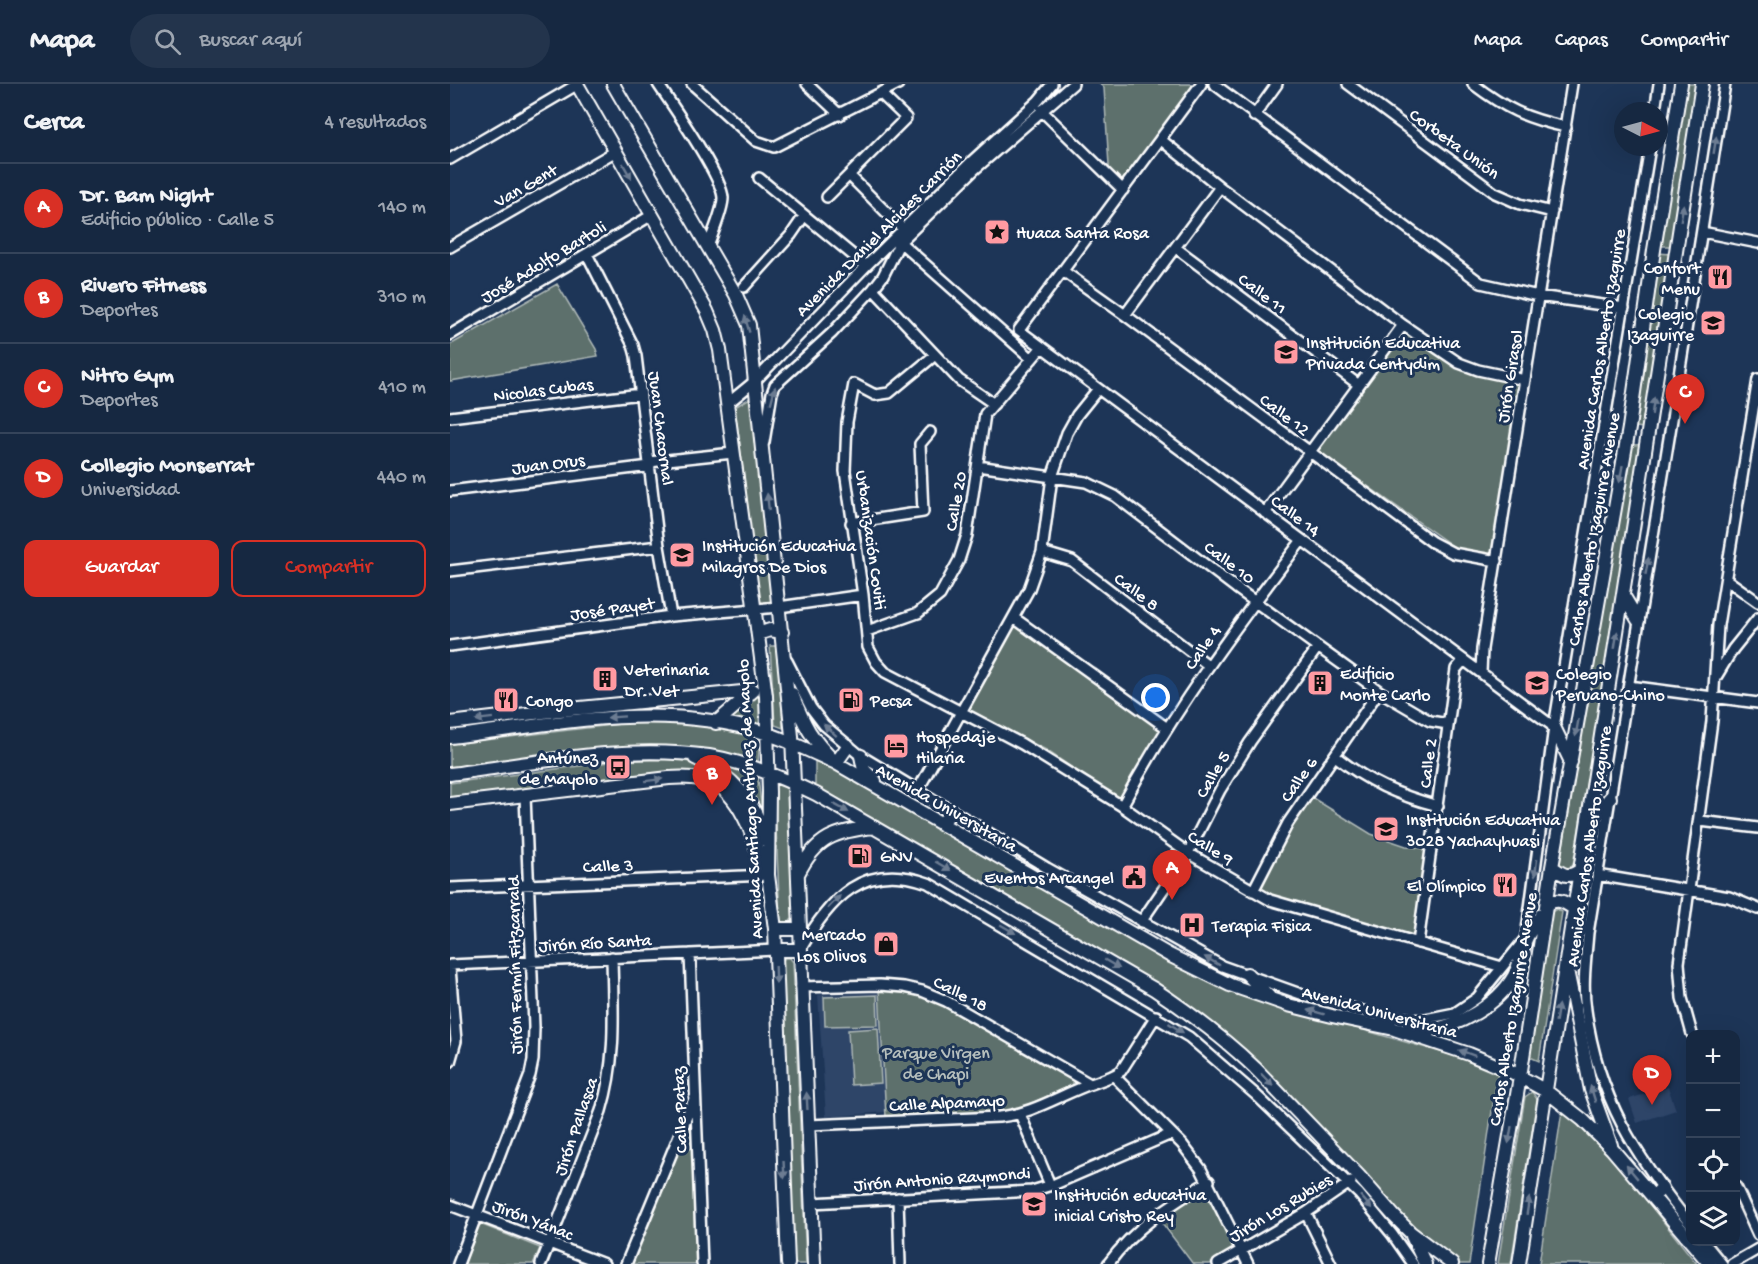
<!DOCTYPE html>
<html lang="es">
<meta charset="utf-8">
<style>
:root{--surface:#162841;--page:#23344c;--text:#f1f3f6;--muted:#9ea6b1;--line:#35445a;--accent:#d93025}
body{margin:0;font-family:"Gochi Hand",sans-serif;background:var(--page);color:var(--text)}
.controls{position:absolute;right:18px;bottom:18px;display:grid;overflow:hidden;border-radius:12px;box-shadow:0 6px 24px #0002}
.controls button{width:54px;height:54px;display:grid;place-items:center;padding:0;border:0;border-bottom:2px solid var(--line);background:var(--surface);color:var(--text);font:30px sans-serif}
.compass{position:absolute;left:1164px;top:18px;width:54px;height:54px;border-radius:50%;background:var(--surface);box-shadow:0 6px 24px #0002;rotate:96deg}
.you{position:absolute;left:706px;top:614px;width:21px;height:21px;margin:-15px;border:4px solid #fff;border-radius:50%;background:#1a73e8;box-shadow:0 0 0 9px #1a73e833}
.badge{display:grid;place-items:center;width:39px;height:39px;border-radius:50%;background:var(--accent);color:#fff;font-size:20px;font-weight:700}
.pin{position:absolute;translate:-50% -50px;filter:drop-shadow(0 2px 3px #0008)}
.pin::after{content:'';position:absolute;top:32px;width:21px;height:18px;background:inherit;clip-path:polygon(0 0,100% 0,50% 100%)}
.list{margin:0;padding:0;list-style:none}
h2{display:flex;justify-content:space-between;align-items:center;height:78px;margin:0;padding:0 24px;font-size:26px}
h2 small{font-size:20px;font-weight:400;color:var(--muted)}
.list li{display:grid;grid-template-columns:39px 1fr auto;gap:18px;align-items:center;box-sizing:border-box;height:90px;padding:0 24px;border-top:2px solid var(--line)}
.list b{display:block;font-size:22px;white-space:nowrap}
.list p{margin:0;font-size:20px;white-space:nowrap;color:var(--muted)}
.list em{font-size:20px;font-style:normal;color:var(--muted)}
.actions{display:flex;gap:12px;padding:18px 24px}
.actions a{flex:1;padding:14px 0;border:2px solid var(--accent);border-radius:12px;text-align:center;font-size:21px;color:var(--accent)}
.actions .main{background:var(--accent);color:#fff}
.icon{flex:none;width:33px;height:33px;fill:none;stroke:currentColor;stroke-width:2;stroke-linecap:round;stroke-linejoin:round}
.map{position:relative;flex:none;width:1308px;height:1180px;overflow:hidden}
header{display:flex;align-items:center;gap:36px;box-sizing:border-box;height:84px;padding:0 30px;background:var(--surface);border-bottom:2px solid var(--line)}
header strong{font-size:28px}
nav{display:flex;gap:33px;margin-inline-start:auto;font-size:21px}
.search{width:420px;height:54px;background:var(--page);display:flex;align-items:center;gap:15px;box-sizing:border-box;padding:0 21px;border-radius:33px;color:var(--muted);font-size:22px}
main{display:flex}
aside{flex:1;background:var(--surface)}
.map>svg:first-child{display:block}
.built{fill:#2d4468}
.green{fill:#5d706c;stroke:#aeb8b6;stroke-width:1.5}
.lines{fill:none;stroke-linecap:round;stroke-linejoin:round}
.minor-casing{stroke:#fff;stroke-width:14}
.major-casing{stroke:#fff;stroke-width:16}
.minor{stroke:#1d3557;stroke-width:9}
.major{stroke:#1d3557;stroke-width:12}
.oneway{fill:#6c7c92}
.labels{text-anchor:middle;stroke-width:6;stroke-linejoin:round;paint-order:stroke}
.street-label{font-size:18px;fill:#fff;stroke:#1d3557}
.poi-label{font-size:18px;fill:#fff;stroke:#1d3557;text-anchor:start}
.park-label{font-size:18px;fill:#b6bfbd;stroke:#1d3557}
</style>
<header>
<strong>Mapa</strong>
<div class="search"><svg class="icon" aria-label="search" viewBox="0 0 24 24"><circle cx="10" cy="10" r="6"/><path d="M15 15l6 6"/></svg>Buscar aquí</div>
<nav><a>Mapa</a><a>Capas</a><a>Compartir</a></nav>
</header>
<main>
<aside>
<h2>Cerca<small>4 resultados</small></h2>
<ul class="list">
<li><span class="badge">A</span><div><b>Dr. Bam Night</b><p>Edificio público · Calle 5</p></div><em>140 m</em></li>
<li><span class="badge">B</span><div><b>Rivero Fitness</b><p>Deportes</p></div><em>310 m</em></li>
<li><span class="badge">C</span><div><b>Nitro Gym</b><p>Deportes</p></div><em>410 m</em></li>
<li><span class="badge">D</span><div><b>Collegio Monserrat</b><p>Universidad</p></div><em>440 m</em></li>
</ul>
<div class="actions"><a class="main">Guardar</a><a>Compartir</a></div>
</aside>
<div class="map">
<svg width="1308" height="1180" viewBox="0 0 1308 1180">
<rect width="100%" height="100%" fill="#1d3557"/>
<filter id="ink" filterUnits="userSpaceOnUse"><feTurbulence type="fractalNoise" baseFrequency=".0167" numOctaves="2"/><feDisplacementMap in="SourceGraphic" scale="12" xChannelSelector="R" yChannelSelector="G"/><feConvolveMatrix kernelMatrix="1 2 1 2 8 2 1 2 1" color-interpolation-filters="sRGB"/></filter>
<g filter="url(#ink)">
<path class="built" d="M428,909L436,1028L376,1033L368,911Z
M1218,1003L1226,1026L1187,1039L1179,1015Z"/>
<path class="green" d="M650,0H746L670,103L660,97L654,4Z
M1236,0H1246L1221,162H1210Z
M1208,169L1220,170L1193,344L1186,343L1183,340Z
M107,200L146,265L148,272L0,297V261Z
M953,244L1014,287L1067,296L1071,303L1043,471L1007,465L868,367Z
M300,314L324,519L310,520L285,323Z
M1181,359L1185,361L1193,360L1123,781L1121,784H1115L1110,780Z
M567,538L712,645L671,717L596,666L518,626Z
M320,562H328L333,644L325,641Z
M305,611H310L312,616L313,643L281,634Z
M205,636L249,641L310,653L308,679C273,670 237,663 200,662L0,684V660Z
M224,675C253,679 258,686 280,703C263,694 250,688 231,688L0,713V699L167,677Z
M365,675L403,695L693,862L847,927L1015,975L1048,987L1019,1180H1010L965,1145L943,1124L814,984L784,957L744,926L457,755L365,705Z
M270,681L308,693L313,739C302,710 294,701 270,681Z
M324,697L338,703L343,835L336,839L330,837Z
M861,713L921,750L956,762L977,765L965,853L826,813L809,805L841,744Z
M1107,825L1112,828L1089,977L1080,973L1101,828Z
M335,874H340L343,878L356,1180H344L331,878Z
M429,906C449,908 467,910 486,918L623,995V1001L568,1025L557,1027L436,1033Z
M427,911L428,941L375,942L374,913Z
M428,944L431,999L401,1001L398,946Z
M1082,1008L1087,1015L1061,1180H1048L1075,1013Z
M1112,1027L1153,1062L1247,1180H1089Z
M239,1041L242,1046L249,1180H181L235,1043Z
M756,1105L785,1165L760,1180H743L709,1135Z
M30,1140L90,1164L83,1180H14Z"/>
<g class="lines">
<g class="minor-casing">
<path id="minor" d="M208,0C222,21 272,92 273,114C273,127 262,150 258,163
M242,0L306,57L324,63L448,0
M357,0L390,31
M751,0L569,246L1104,643
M764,0L1031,199L1088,212L1174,224
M898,0L1045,109L1070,120L1102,128
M1023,0C1056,25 1075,34 1116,43
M591,26L673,106
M1205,27L1209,0
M804,32L827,0
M710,55L770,103L953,241L1009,279L1028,286L1075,296
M0,75L128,0
M399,91L453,145
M309,94L416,182
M377,113L456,34L430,9
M1252,148L1308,159
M450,158L582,275
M0,163L166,67
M726,164L909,301
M137,170L183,261L186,272L209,462L221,532
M613,187L675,231L982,458L1003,469L1047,477
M294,203L341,151L354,132
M423,205L509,296L544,320
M675,231L770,103
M0,251L202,131
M485,271L439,309L425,311L404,300L397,338L395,387L413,511L418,563L426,578L435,588L572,660L672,722L738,769L820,816L1052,883
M277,320L305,297L416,182L522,77L588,17L602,0
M0,333L191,310
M314,358L322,309L325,301L382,249L423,205L433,192L450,158L483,126L525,85L623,0
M199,378L283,369
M528,382L636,398L665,412L786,504L929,607L980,637L998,640
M0,407L200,382
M815,429L953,241
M401,439L473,428L470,360L480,348
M592,468L622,477L758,581
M0,487L209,462
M1277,496L1308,518
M564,534L717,644
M417,547L468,529L490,511L509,476L517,451L535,330L592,263
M0,562L221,532L329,523L413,511
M337,577L361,624L374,641L411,672L597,784L772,882L859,913L932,932L970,936L1005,929L1027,914L1076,854L1104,643L1200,63
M1031,589L1032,565L1122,0
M1266,593L1283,565L1308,534
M1179,602L1308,619
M885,672C918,698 947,711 988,722
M468,706L579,505L592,468L602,393L617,349L627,331L648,305
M672,722C723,627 786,542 852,456
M1250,737L1308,744
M1147,791L1279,813L1308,825
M0,804L318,791
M803,807L838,739L929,607
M691,838L738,769L770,706L800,658L868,563
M968,859L1006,585L1014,576
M350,866C381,814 413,776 478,799L739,953L805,1010L909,1110L942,1150L963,1180
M240,870L252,1180
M0,881L325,866
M0,884L6,957L0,978
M351,903L430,901L454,903L472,907L496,917L640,1000
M1242,950L1232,914L1229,879L1262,637L1268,541L1308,295
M664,992L732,1060L751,1085L798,1180
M570,1030L600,1101
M358,1041L549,1033C582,1030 610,1011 641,1000C651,996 661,994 671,987L706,932
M1286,1103L1308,1151
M448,1114L450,1180
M362,1119L582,1107L605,1100L721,1050
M0,1121L154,1180
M856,1129L881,1180
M1240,1140C1186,1072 1148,1015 1136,926C1132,901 1136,874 1138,849L1220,348L1275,0
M1254,1158L1272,1180
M8,1180L80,991L83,976L84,943L75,711
M91,1180L151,1027C167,974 163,927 162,873
M176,1180L244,1015
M658,1180C686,1142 719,1122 759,1097
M768,1180L856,1129L901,1098
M1282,1180L1308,1165"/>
</g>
<g class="major-casing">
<path id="major" d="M127,0L257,227L265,246L270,266L316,612L319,708L318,791L325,845L338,1180
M163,0L286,211L299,241L342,652L364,1180
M1173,511L1188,536
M308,550L320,546L332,548
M342,610C354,641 361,655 386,679L398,662
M0,639L110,626L302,607
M266,639L303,607
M1104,643L1121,678
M0,653C105,640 214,616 318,650C342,658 364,669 386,679L719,871L780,901L838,921L882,932L944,945L1019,970L1060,987L1096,1007L1133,1036L1162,1065L1260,1180
M411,672L414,686L425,697
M245,674C279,689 308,718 314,756
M0,690C85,679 173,660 259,672C295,678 333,694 366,710L704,905C740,929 774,954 805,984L909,1092L944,1132L960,1148L1002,1180
M0,720L219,694C261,691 279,700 297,739C305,755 308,773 316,788
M1140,737L1160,714
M492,741L501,726
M1102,783C1113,791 1118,795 1130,786
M348,790C366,753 386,747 424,743
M1097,820C1108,814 1113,817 1123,824
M325,845H349
M325,866H350
M1117,886L1141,1006L1161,1061
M797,890L819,913
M932,932L944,945C954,946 966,948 976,947C1009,942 1047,922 1064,892C1071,879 1071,865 1077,853C1081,845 1087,838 1092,830
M1203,1113L1212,1104
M962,1152L975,1180
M1038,1180L1070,993L1102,783L1179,344L1204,166L1231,0
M1069,1180L1252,0"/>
</g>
<use href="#minor" class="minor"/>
<use href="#major" class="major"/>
</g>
<defs><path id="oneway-solid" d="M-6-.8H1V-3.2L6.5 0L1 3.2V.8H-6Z" transform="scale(1.5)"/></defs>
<g class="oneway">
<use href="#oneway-solid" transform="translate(1265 61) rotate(-81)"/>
<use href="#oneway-solid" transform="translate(177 87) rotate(60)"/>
<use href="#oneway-solid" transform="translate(1232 129) rotate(-81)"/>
<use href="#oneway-solid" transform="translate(297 240) rotate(-106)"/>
<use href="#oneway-solid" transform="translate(323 311) rotate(-75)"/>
<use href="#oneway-solid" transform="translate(1203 322) rotate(-82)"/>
<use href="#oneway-solid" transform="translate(1171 390) rotate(100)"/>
<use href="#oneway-solid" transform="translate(318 418) rotate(-96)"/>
<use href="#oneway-solid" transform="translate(1197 482) rotate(-80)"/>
<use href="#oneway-solid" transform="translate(1166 556) rotate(-81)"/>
<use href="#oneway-solid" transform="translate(166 633) rotate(176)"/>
<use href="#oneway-solid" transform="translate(34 635) rotate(173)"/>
<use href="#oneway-solid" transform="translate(1127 644) rotate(100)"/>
<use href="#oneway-solid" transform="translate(380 646) rotate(-138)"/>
<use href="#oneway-solid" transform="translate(204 696) rotate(-7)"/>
<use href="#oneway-solid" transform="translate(391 724) rotate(29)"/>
<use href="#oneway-solid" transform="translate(493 782) rotate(30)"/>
<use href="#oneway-solid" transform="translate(1086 784) rotate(97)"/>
<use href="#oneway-solid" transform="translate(384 818) rotate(-45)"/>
<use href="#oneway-solid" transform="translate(558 845) rotate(30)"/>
<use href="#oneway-solid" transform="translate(762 877) rotate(-151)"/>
<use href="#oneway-solid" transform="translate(662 880) rotate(30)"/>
<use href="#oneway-solid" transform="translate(326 891) rotate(88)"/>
<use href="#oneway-solid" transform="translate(866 928) rotate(-165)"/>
<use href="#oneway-solid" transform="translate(1107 929) rotate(-81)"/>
<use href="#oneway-solid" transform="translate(726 944) rotate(33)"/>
<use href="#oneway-solid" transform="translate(1017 969) rotate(-160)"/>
<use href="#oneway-solid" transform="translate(817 996) rotate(46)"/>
<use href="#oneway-solid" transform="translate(1143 1010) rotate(-107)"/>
<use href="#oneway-solid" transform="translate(357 1017) rotate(-93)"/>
<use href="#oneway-solid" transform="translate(1060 1051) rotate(100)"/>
<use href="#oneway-solid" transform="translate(334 1086) rotate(87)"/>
<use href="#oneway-solid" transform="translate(1182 1088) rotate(-130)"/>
<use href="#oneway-solid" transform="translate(916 1118) rotate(49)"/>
<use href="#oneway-solid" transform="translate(1078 1122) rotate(-81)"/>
</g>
</g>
<defs>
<g id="sight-square" transform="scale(1.35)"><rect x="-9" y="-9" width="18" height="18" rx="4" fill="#ff9aa2" stroke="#1d3557"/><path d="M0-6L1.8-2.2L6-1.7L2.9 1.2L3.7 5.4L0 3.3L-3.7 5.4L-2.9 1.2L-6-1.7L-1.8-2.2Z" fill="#111"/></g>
<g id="restaurant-square" transform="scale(1.35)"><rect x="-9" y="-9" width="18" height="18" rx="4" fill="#ff9aa2" stroke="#1d3557"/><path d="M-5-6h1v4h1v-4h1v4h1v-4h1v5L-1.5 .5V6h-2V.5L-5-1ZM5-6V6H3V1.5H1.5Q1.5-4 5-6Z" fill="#111"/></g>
<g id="school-square" transform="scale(1.35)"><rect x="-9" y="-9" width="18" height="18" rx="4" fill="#ff9aa2" stroke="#1d3557"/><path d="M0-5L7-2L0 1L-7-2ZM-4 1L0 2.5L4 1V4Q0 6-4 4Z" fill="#111"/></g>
<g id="building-square" transform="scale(1.35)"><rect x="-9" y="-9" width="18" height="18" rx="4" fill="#ff9aa2" stroke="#1d3557"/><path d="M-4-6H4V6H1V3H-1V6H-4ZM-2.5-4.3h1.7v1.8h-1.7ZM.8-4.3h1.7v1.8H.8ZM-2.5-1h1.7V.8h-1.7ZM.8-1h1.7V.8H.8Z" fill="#111"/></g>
<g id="fuel-square" transform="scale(1.35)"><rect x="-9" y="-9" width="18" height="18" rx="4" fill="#ff9aa2" stroke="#1d3557"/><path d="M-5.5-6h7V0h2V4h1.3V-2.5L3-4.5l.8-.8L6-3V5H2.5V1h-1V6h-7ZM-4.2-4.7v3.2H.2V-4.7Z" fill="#111"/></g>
<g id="hotel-square" transform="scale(1.35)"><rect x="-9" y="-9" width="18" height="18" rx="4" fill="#ff9aa2" stroke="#1d3557"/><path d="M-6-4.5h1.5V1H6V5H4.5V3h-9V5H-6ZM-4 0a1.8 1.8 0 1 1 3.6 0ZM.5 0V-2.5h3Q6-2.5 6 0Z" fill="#111"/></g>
<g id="bus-square" transform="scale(1.35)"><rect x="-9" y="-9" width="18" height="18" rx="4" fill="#ff9aa2" stroke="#1d3557"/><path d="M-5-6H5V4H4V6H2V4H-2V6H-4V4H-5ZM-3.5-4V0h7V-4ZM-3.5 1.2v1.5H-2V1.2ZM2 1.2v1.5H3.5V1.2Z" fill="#111"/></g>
<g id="civic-square" transform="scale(1.35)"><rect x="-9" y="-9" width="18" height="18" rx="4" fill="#ff9aa2" stroke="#1d3557"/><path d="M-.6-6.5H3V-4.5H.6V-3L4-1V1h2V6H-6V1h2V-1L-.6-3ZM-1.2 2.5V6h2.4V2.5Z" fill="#111"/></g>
<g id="hospital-square" transform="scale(1.35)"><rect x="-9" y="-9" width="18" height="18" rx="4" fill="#ff9aa2" stroke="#1d3557"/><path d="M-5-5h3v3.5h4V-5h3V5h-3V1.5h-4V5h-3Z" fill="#111"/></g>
<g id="shop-square" transform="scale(1.35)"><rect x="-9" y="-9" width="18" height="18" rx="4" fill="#ff9aa2" stroke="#1d3557"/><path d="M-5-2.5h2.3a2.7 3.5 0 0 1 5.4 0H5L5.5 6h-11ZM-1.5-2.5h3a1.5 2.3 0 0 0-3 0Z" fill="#111"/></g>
</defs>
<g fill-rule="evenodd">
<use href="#sight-square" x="547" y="148"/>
<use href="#restaurant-square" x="1270" y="193"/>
<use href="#school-square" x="1263" y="239"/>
<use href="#school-square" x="836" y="268"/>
<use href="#school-square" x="232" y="471"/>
<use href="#building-square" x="155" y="595"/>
<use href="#building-square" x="870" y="599"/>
<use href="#school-square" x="1087" y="599"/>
<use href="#restaurant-square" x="56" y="616"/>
<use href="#fuel-square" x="401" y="616"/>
<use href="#hotel-square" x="446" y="662"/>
<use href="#bus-square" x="168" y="683"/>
<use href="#school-square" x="936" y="745"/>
<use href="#fuel-square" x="410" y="772"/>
<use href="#civic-square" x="684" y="793"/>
<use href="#restaurant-square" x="1055" y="801"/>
<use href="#hospital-square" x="742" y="841"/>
<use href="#shop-square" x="436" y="860"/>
<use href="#school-square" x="584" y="1120"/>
</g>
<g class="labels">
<g class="street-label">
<text transform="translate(1005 59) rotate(36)" y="6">Corbeta Unión</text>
<text transform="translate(75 101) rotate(-30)" y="6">Van Gent</text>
<text transform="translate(428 149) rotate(-45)" y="6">Avenida Daniel Alcides Carrión</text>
<text transform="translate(93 177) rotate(-31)" y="6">José Adolfo Bartoli</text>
<text transform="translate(813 209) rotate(37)" y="6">Calle 11</text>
<text transform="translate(1150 265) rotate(-81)" y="6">Avenida Carlos Alberto Izaguirre</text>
<text transform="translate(1059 292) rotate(-81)" y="6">Jirón Girasol</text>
<text transform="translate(93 305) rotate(-7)" y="6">Nicolas Cubas</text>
<text transform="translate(835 330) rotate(37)" y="6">Calle 12</text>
<text transform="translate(212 344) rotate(83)" y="6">Juan Chacornal</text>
<text transform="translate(98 379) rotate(-7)" y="6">Juan Orus</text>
<text transform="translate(505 417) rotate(-80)" y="6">Calle 20</text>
<text transform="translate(846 431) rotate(37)" y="6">Calle 14</text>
<text transform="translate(1143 445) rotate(-80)" y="6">Carlos Alberto Izaguirre Avenue</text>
<text transform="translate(422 456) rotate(82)" y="6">Urbanización Coviti</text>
<text transform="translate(780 478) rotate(37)" y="6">Calle 10</text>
<text transform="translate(687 507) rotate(37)" y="6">Calle 8</text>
<text transform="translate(162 524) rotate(-8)" y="6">José Payet</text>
<text transform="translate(752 563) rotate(-55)" y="6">Calle 4</text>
<text transform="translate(977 679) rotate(-83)" y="6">Calle 2</text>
<text transform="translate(762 690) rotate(-60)" y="6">Calle 5</text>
<text transform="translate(848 695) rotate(-55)" y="6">Calle 6</text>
<text transform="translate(299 715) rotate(-93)" y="6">Avenida Santiago Antúnez de Mayolo</text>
<text transform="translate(497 723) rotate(30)" y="6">Avenida Universitaria</text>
<text transform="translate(1138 762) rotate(-82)" y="6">Avenida Carlos Alberto Izaguirre</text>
<text transform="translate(761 763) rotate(32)" y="6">Calle 9</text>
<text transform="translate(158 781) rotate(-2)" y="6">Calle 3</text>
<text transform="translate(145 858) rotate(-3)" y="6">Jirón Río Santa</text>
<text transform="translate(64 881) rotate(-91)" y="6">Jirón Fermín Fitzcarrald</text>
<text transform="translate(511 909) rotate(27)" y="6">Calle 18</text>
<text transform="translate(1062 925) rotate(-81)" y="6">Carlos Alberto Izaguirre Avenue</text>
<text transform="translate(930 927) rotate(15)" y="6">Avenida Universitaria</text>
<text transform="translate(497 1018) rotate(-3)" y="6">Calle Alpamayo</text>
<text transform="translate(229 1026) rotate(-92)" y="6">Calle Pataz</text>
<text transform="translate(125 1042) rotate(-71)" y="6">Jirón Pallasca</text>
<text transform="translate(492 1094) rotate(-4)" y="6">Jirón Antonio Raymondi</text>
<text transform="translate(830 1123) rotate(-31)" y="6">Jirón Los Rubies</text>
<text transform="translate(83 1135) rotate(21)" y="6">Jirón Yánac</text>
</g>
<g class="poi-label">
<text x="566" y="154">Huaca Santa Rosa</text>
<text x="1250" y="189" text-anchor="end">Confort<tspan x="1250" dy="21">Menu</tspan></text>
<text x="1244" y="235" text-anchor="end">Colegio<tspan x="1244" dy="21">Izaguirre</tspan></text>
<text x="856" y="264">Institución Educativa<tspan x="856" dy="21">Privada Centydim</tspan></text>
<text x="252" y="467">Institución Educativa<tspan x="252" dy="21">Milagros De Dios</tspan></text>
<text x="174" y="591">Veterinaria<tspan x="174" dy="21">Dr. Vet</tspan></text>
<text x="890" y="595">Edificio<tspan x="890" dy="21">Monte Carlo</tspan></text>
<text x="1106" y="595">Colegio<tspan x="1106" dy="21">Peruano-Chino</tspan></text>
<text x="76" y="622">Congo</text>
<text x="420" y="622">Pecsa</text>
<text x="466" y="658">Hospedaje<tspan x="466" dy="21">Hilaria</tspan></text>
<text x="148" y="679" text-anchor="end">Antúnez<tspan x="148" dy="21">de Mayolo</tspan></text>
<text x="956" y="741">Institución Educativa<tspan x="956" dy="21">3028 Yachayhuasi</tspan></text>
<text x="430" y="778">GNV</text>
<text x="664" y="799" text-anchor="end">Eventos Arcangel</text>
<text x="1036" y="807" text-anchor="end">El Olímpico</text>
<text x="762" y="847">Terapia Fisica</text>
<text x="416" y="856" text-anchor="end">Mercado<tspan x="416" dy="21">Los Olivos</tspan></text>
<text x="604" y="1116">Institución educativa<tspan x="604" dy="21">inicial Cristo Rey</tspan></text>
</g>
<g class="park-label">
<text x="486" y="974">Parque Virgen<tspan x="486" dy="21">de Chapi</tspan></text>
</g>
</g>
</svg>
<div class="controls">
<button>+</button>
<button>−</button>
<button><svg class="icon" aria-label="locate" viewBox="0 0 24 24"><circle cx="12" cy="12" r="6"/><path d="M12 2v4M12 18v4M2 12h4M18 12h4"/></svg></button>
<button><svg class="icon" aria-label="layers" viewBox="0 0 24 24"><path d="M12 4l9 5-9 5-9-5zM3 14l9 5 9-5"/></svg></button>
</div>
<svg class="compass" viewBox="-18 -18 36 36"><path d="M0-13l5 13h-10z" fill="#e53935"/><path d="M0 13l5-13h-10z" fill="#9ea6b1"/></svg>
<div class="you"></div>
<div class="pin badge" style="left:722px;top:816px">A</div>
<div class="pin badge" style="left:262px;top:721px">B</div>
<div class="pin badge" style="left:1235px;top:340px">C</div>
<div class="pin badge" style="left:1202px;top:1021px">D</div>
</div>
</main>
